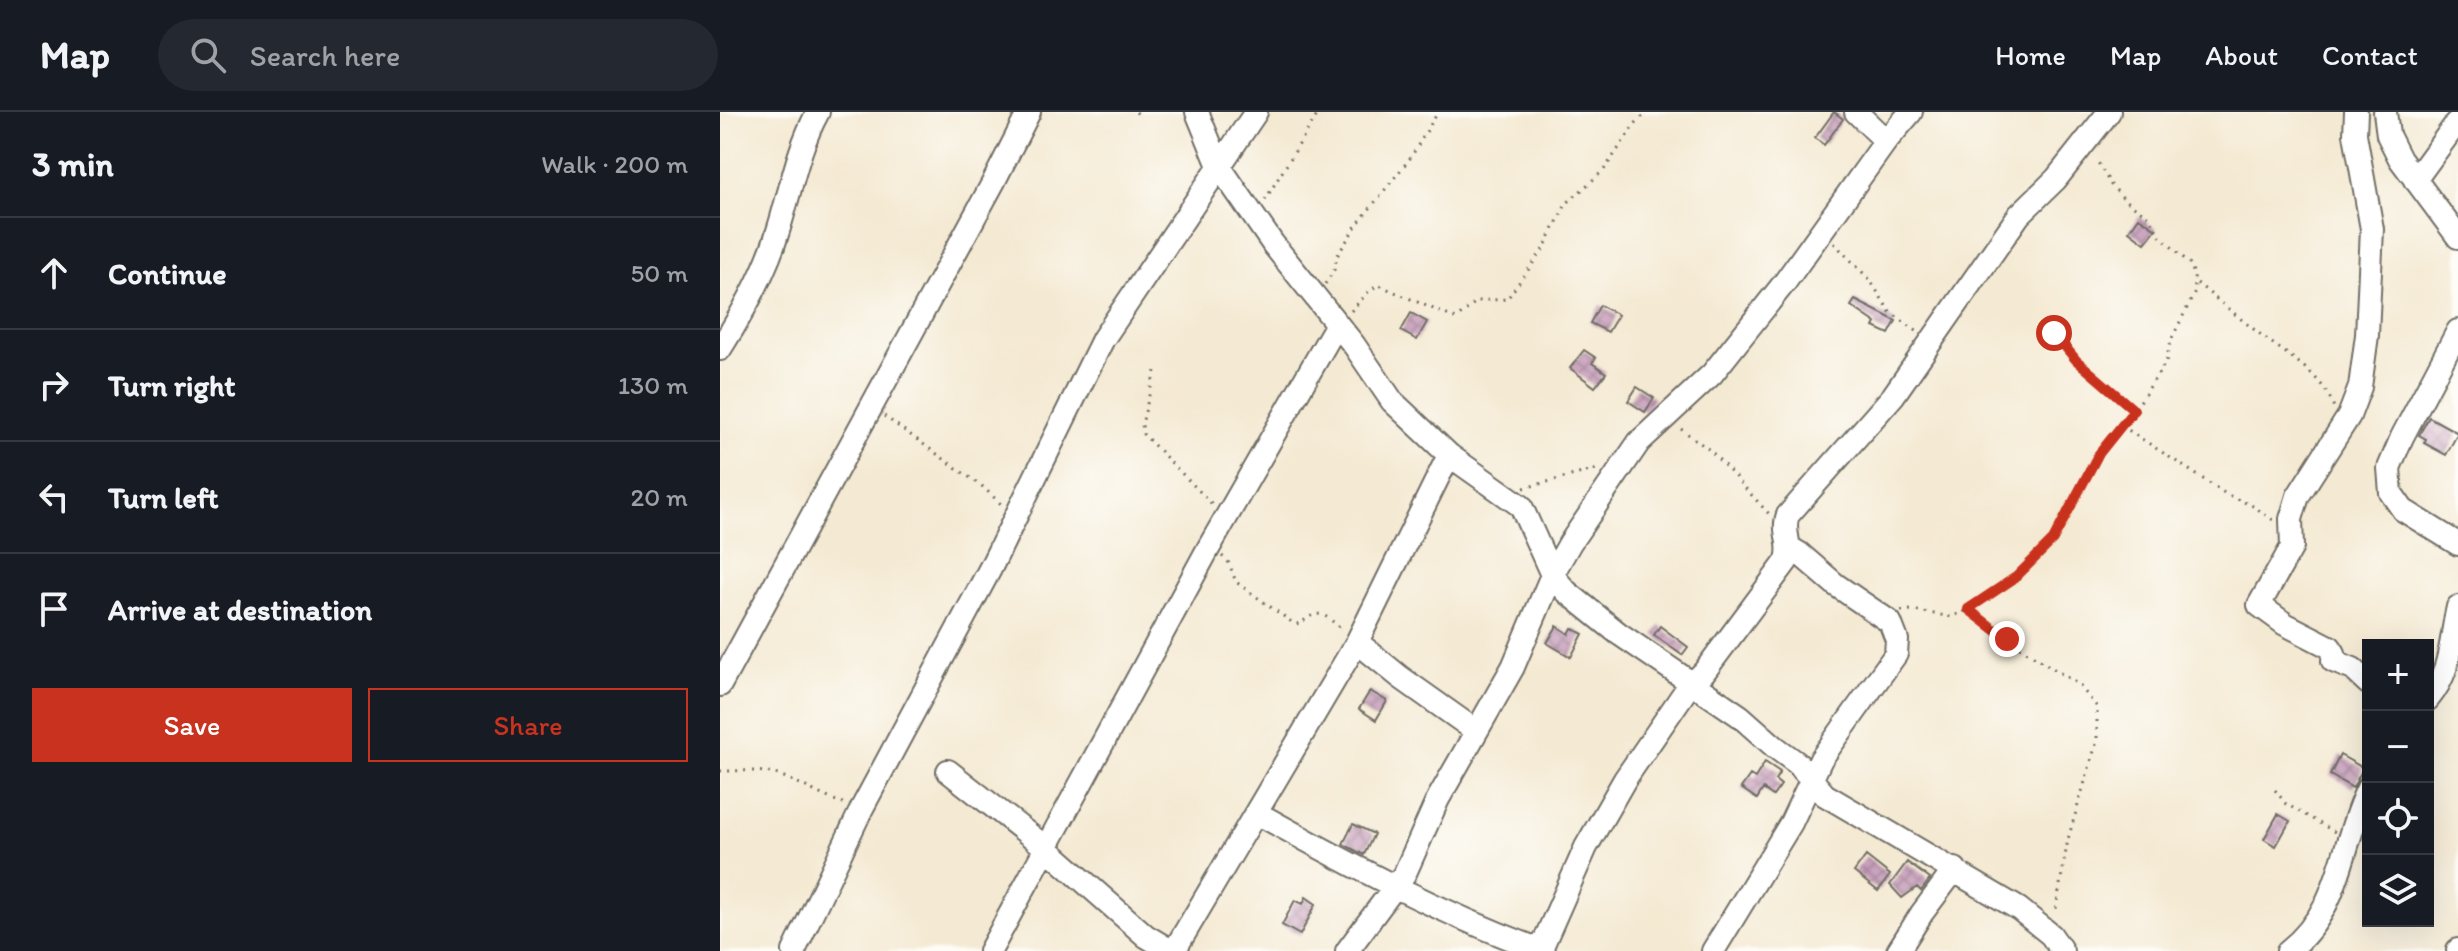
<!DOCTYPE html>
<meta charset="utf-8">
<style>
:root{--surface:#171b24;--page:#242831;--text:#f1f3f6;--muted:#9ea1a6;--line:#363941;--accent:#c8321e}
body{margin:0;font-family:Itim,sans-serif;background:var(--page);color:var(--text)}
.controls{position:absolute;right:24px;bottom:24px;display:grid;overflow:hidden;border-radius:0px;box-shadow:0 8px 32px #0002}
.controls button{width:72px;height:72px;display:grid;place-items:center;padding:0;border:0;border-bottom:2px solid var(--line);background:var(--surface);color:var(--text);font:40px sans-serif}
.stop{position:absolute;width:24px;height:24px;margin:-18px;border:6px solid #c8321e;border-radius:50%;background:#fff}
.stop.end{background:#c8321e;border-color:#fff;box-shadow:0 2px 8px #0008}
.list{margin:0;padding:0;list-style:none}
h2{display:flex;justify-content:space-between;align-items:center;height:104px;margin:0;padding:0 32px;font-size:34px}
h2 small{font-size:26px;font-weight:400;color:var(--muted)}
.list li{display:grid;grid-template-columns:52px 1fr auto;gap:24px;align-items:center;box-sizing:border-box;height:112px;padding:0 32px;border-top:2px solid var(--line)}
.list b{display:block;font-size:30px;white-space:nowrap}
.list em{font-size:26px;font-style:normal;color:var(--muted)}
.actions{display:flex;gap:16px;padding:24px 32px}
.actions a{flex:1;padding:18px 0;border:2px solid var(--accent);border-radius:0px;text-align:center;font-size:28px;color:var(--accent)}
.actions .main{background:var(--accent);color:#fff}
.icon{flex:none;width:44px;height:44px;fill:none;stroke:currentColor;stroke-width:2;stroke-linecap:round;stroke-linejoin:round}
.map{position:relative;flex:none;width:1738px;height:839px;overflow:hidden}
header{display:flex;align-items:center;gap:48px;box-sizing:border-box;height:112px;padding:0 40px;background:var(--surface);border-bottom:2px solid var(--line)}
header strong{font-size:38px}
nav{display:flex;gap:44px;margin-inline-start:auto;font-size:28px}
.search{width:560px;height:72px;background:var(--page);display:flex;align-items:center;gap:20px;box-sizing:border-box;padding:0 28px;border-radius:44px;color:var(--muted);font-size:30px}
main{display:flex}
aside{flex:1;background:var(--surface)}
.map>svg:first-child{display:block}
.building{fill:url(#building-cross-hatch)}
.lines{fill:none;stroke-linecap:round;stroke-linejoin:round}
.minor-casing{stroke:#716e65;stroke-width:26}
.path{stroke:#716e65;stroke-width:3;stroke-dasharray:2 6;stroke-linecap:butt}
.minor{stroke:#fff;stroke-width:22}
.route{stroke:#c8321e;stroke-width:10}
</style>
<header>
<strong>Map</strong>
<div class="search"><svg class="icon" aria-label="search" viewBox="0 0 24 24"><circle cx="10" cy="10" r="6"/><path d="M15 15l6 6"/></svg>Search here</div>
<nav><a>Home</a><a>Map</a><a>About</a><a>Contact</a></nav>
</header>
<main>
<aside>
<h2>3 min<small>Walk · 200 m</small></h2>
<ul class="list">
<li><svg class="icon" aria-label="ahead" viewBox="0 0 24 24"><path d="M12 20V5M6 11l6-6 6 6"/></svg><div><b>Continue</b></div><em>50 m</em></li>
<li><svg class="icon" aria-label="right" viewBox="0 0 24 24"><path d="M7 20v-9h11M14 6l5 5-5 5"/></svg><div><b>Turn right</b></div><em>130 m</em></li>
<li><svg class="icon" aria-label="left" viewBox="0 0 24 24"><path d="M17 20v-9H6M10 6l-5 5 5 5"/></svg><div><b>Turn left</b></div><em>20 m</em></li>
<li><svg class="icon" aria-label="arrive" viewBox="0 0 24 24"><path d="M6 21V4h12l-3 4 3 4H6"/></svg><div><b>Arrive at destination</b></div></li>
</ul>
<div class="actions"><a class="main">Save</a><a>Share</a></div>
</aside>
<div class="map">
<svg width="1738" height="839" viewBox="0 0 1738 839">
<defs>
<pattern id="building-cross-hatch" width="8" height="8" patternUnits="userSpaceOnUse" patternTransform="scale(2)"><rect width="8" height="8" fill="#c79ebb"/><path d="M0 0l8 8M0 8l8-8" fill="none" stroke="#a28198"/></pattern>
</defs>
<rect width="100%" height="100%" fill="#fdfcf7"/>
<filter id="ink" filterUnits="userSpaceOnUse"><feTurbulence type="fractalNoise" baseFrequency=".0125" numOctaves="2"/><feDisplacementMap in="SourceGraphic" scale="16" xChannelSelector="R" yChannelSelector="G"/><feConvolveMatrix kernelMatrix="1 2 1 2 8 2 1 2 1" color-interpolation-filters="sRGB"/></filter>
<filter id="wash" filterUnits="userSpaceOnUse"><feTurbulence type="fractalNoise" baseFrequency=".006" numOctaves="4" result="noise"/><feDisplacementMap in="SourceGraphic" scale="32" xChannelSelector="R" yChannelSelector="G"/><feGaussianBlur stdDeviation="1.8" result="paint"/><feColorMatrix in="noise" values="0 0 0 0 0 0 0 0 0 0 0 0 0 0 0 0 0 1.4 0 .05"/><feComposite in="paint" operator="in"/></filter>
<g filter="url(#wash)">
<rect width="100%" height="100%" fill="#f4e9d2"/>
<g id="blocks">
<path class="building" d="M1114,0L1123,7L1104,33L1095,26Z
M1419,105L1436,117L1425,131L1409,119Z
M1135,188L1176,209L1169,222L1154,215L1156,211L1131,194Z
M880,193L898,203L888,220L870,211Z
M691,201L707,210L697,228L681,219Z
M864,238L876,246L872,251L886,261L875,275L850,256Z
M917,275L934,286L925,300L908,289Z
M1709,305L1738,321L1726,343L1704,331L1706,327L1699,323Z
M837,514L849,522L852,516L863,522L851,545L827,531Z
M940,514L968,535L962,543L934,523Z
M650,579L667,589L656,608L639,597Z
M1620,643L1643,656L1633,676L1610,663Z
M1045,650L1060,660L1055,668L1061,673L1053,684L1043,677L1037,687L1021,676L1030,663L1035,666Z
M1558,702L1570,709L1556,734L1544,727Z
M633,712L654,722L644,743L623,732Z
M1146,744L1170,763L1158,779L1134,760Z
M1187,750L1210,767L1201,779L1197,775L1182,786L1170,773Z
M586,785L596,792L580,823L562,813L575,788L583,792Z"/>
</g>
</g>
<g filter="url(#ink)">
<use href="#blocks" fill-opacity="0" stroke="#716e65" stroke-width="2"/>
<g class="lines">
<g class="minor-casing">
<path id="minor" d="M477,0L499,54L553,132L634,233L672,289L729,343L801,394L832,463L847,480L898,521L1020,604L1055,635L1077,651L1105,683L1299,797L1331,823L1342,839
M1136,0L1166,29
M1636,0L1635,22L1652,117L1647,223L1640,275L1629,304L1578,384L1571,407L1572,435L1539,493L1565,512L1610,535L1614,541L1613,549L1633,557L1648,571
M1665,0L1668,23L1680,47L1738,125
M1695,68L1738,9
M1738,219L1682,325L1669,356L1671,381L1683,398L1738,432
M0,237C23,201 46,160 58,119C71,78 77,38 98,0
M637,530L680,565L756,619
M0,573L273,71L309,0
M1708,587C1732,559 1730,529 1738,495
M228,659L325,735L426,824L451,839
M537,701C630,753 722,802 823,839
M74,839L142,696L270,457L383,227L536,0
M270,839L488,437L617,212
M454,839L637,530L729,343
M627,839L685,761L718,687L793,555L832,463L850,431L919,330L992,262L1065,170L1166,29L1191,0
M820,839L866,735L905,667L966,578L984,560L1066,450C1074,434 1061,419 1068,403L1173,284L1299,103L1336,67L1389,0
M993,839L1071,711L1101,647L1176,542L1177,528L1170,510L1116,473L1080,442L1070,436
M1178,839L1202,801L1235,757
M1568,839C1622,797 1620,733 1648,676
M1738,839V838"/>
</g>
<path class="path" d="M416,0L420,4
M545,88L599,0
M1114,131L1150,168L1170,200L1198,220
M1477,171C1498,188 1519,206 1540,222C1568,244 1603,262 1614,296
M605,172L614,158L617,144L636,114L691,45L718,0
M631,199L650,178L659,173L736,207L757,189L787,187L824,136L846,92L884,58L915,12L927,0
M1321,212L1334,221L1356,248L1414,298
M435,259L422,312L423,322L492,392
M164,304L263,375L282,393
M1402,314L1506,382L1535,395L1553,408
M961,317L991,339L1050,403
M804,376L878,357
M502,444L509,451L516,470L573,511L580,512C600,495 603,502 623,518
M1248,497L1287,527L1359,573L1377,595V629L1348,727L1335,802
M1181,499L1191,498L1232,505L1248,497L1303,459L1339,419L1378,343L1410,305L1446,250L1451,228L1475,180L1474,162L1470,152L1440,124L1429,105L1404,87L1391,73L1376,47
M0,659C22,659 43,657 64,665C85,673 102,685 123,691
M1555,678L1566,692L1615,720"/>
<use href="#minor" class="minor"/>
</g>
</g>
<g class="lines" filter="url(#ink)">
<path class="route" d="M1287,527L1248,497L1296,465L1333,428L1378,343L1414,298L1356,248L1334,221"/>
</g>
</svg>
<div class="controls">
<button>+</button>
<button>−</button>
<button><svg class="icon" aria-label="locate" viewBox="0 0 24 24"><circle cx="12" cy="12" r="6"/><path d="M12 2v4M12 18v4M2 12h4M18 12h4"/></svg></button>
<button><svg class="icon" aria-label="layers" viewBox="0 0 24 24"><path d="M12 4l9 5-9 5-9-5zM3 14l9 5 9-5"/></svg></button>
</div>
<div class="stop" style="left:1334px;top:221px"></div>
<div class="stop end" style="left:1287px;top:527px"></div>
</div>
</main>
